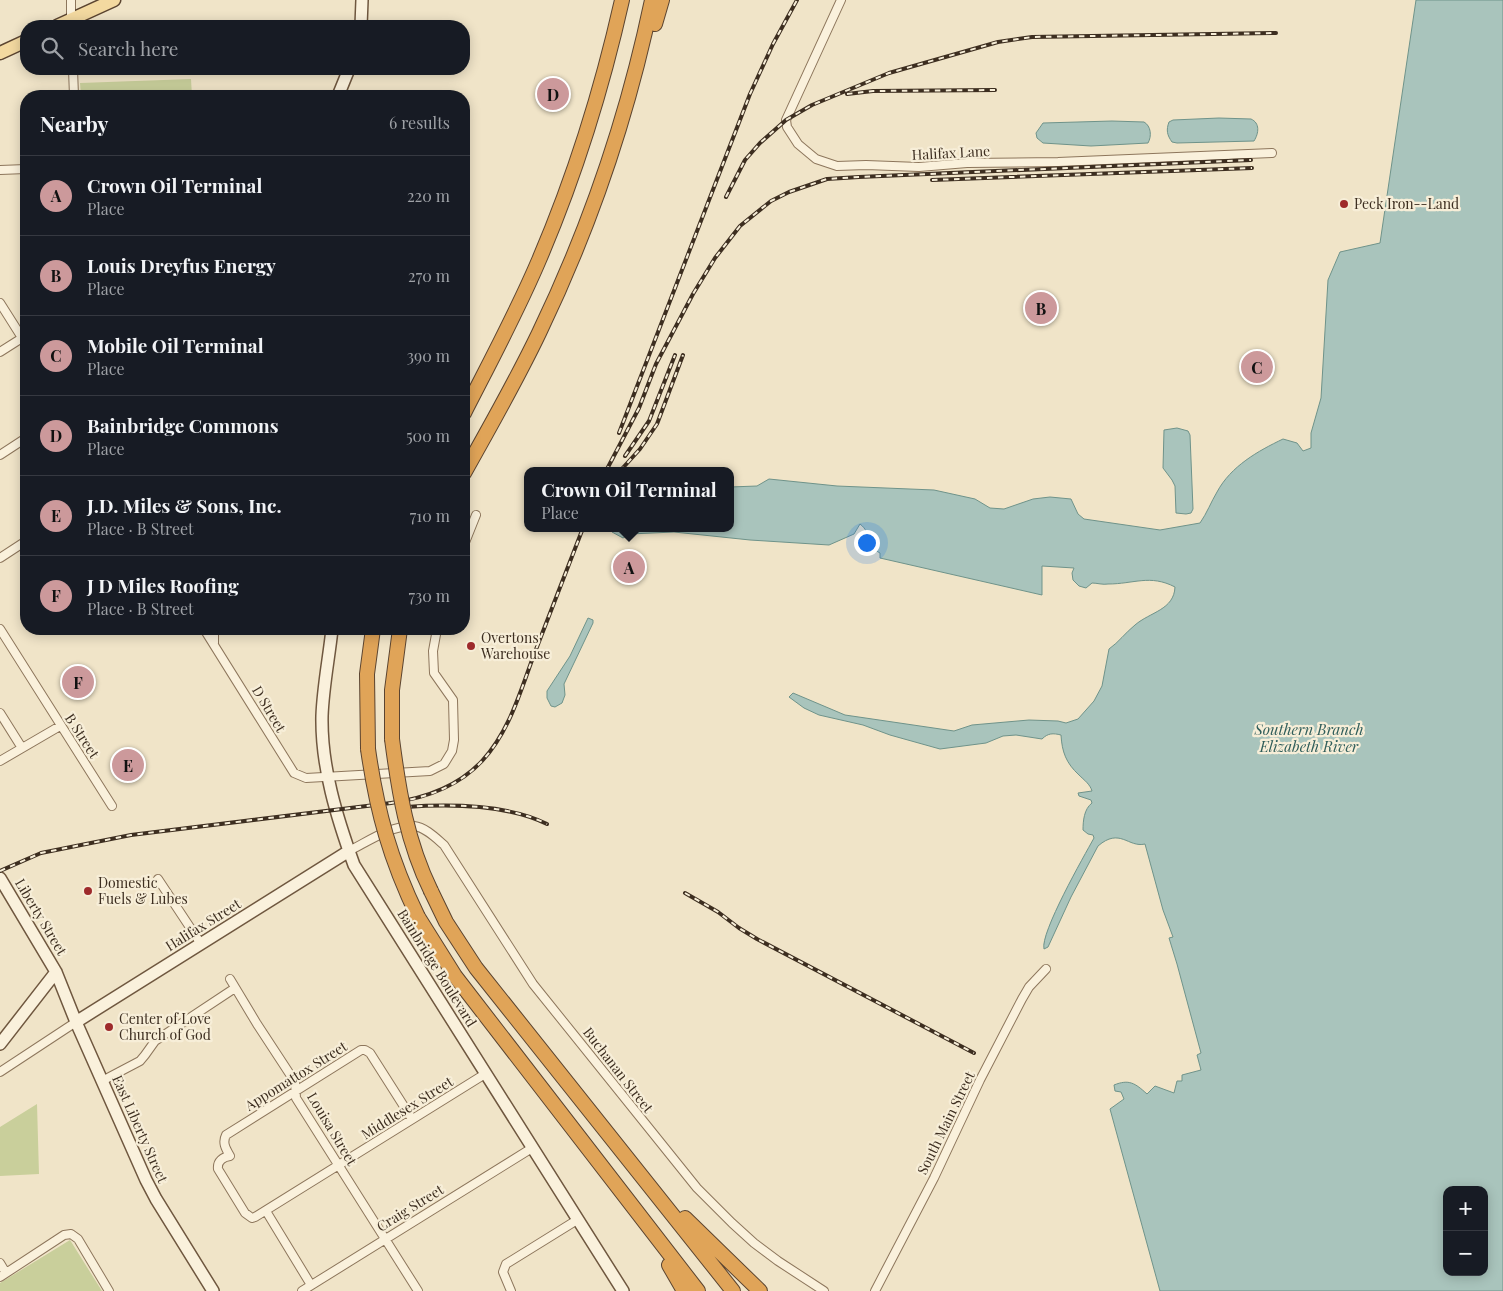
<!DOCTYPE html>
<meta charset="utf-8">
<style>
:root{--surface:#171b24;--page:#20242c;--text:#f1f3f6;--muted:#9ea1a6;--line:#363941;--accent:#cc999b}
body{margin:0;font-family:"Playfair Display",serif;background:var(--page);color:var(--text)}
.controls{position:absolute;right:15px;bottom:15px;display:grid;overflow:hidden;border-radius:10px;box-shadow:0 2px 12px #0003}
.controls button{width:45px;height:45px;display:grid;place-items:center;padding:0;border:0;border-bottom:1px solid var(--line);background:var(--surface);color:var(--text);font:25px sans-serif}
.you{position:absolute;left:866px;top:542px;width:18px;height:18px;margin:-12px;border:4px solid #fff;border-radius:50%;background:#1a73e8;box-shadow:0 0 0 8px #1a73e833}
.badge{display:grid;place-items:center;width:32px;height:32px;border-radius:50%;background:var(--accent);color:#111;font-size:16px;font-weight:700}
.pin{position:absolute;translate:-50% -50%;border:2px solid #fff;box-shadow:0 1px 5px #0006}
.popup{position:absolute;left:524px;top:467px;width:210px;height:65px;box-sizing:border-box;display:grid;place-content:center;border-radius:10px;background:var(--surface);filter:drop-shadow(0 1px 4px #0005);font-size:16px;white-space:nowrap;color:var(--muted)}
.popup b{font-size:19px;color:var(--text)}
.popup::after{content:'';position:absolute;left:50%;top:100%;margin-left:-10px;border:10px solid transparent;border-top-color:var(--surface)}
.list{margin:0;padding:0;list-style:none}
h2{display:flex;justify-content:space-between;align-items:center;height:65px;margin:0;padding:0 20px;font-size:21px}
h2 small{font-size:16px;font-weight:400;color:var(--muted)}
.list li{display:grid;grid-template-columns:32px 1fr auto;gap:15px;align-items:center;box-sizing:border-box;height:80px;padding:0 20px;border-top:1px solid var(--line)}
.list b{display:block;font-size:19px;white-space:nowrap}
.list p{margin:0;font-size:16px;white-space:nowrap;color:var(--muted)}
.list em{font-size:16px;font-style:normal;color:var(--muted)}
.icon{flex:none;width:28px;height:28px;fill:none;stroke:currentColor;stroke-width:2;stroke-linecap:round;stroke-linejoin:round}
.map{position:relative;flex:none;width:1503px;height:1291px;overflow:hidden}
.search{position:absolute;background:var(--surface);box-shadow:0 2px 12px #0003;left:20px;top:20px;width:450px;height:55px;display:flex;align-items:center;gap:12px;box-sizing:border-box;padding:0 18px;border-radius:20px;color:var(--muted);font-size:19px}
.panel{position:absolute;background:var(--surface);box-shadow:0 2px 12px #0003;left:20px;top:90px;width:450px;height:545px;border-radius:20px}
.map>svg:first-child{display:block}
.green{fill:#c9cf9b}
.water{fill:#a9c4bc;stroke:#6f938a;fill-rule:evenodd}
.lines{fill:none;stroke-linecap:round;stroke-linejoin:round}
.street-casing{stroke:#8d765c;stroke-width:10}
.secondary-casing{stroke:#6f573f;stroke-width:14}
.primary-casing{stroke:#5b4430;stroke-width:15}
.highway-casing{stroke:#5b4430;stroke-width:16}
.street{stroke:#faf1dc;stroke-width:8}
.secondary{stroke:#faf1dc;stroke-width:11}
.primary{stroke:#f3d9a0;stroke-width:12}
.highway{stroke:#e0a458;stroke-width:14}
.rail-casing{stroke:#3d2e20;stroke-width:4}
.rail{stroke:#f7eed8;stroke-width:2;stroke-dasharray:5.5;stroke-linecap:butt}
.highway-bridge-casing{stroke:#5b4430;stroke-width:16;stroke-linecap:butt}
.highway-bridge{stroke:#e0a458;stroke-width:14}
.poi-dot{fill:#9e2a2b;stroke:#f7eed8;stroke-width:2}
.labels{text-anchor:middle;stroke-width:4.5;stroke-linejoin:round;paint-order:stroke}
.street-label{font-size:14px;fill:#3d2e20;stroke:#f7eed8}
.poi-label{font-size:14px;fill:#3d2e20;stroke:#f7eed8;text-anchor:start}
.water-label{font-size:15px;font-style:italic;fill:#2f5d5a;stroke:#f7eed8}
</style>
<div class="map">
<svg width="1503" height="1291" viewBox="0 0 1503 1291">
<rect width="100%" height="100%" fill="#f0e4c8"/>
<path class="green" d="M191,79L192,96H81L80,83Z
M37,1104L39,1174L0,1176V1127Z
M70,1240L102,1291H0V1283Z"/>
<path class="water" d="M1416,0H1503V1291H1160L1110,1109L1124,1099L1121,1092L1115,1091L1114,1085C1129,1079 1135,1083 1147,1094L1155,1086L1174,1093L1177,1081H1182V1075L1201,1070L1197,1055L1201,1053L1177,964L1169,938L1173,937L1163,910L1145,844C1128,848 1120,827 1098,846L1071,897L1048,947L1044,949C1040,933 1084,856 1094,838L1093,835L1088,834L1083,830C1083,821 1084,809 1092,803L1091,800L1079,796L1078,793L1092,791C1090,784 1084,780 1079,775C1066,763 1062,752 1061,735C1053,733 1048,733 1042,739L1016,735L1003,736L986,743L940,749L890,735L863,725L819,715L804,708L789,697L793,693L845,715L954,731L972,725L1029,720L1058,721L1066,723L1078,719L1094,701L1102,686L1109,649C1119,642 1125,633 1135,625C1150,612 1174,610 1175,587C1150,574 1134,584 1108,584C1103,585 1097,583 1092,583L1086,588L1079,586L1073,580L1072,573L1074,568L1042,566V595L880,558V553C863,544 873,534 860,524L854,534L829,545L750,540L674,532L630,534L623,538L612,532L616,528H730V487L757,486L769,479L837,486L934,490L975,499L990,508L1004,509L1033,499L1050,497L1071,499L1078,514L1084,519L1160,530L1200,523C1207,513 1211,502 1217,492C1231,466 1258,451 1283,439L1297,443L1303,451L1311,448V433L1321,398L1328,280L1340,252L1380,243ZM1447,1190H1484V1272H1447Z
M1219,118L1251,119C1260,123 1259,133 1254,141L1177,143L1172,142C1167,135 1166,130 1169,122L1173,120Z
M1112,121L1144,122C1151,126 1152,136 1148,143L1091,146L1043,143L1037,138L1036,133L1043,123Z
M1177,428L1188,431L1190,435L1193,509L1191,513L1186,514L1176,513L1175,486L1172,480L1163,468L1164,430Z
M588,618L593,620V623L564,684L565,695L562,703L555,707L551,706L547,698V691L570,656Z"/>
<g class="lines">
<g class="street-casing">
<path id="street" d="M71,0V22
M841,0L786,120L787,127L798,144L816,159L837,166L866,165L919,167L967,163L1058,162L1272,153
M73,69L74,96
M0,170L26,169
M0,303L26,344
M0,352L22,338
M0,455L26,438
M464,545L476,515
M0,558L26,541
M0,629L112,806
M204,629L294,773L306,778L430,771L444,764L452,751L454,740L453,700L434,673L433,651L437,629
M214,629V643
M0,713L22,748
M0,761L60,726
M349,851C369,841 391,825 414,826C425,827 436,838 444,845L533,984L697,1188L732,1223L754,1243L778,1261L824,1291
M158,879L201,944
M230,979L257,1024L295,1082L296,1098L418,1291
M0,1072L76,1022
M102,1081L140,1061L145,1055L155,1041L235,988
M412,1119L370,1053L365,1050H361L226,1135C222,1143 226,1149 230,1156C223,1157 217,1161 218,1169L245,1213L252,1218L255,1217L485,1074
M266,1211L311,1285
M0,1263L6,1273
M0,1277L64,1235L71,1234L78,1239L109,1291
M302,1291L532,1148
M511,1291L503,1272L506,1264L577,1220
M875,1291L934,1178L980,1080L1022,999L1029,987L1046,969"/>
</g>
<g class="secondary-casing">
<path id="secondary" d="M361,26L362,0
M338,96L349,69
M332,629C329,658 323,687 322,716C321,767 337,818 354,865L623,1291
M0,878L56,972L76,1022L146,1180L156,1199L213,1291
M76,1022L349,851
M0,1044L56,972"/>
</g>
<g class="primary-casing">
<path id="primary" d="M57,26L114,0
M0,53L26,41"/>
</g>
<g class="highway-casing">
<path id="highway" d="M655,24L662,0
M464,413C490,362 517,312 539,260C575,176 602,89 622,0
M464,473C490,427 516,381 539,333C590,227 628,115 652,0
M392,739V690L400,629
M368,749L367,674L373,629
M431,891L446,922L476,968L733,1291
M418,917L455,976L698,1291
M685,1218L760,1291
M669,1265L684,1291"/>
</g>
<use href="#street" class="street"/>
<use href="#secondary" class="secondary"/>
<use href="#primary" class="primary"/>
<use href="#highway" class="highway"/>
<g class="rail-casing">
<path id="rail" d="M847,94L873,91L995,90
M932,180L1252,168
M726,197L745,160L760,143L786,120L812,105L889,73L998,42L1032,37L1276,33
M619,433L750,94L773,44L797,0
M625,456L649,421L675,355
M606,471L639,408L656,364L693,294L715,258L740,226L771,201L789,192L827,179L859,177L1251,160
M620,471L640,449L657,424L683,355
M406,807C450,804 507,804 547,824
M0,871L41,853L131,835L391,803C426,798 458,787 482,761C510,731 521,689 535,652C551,611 567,570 583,528
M685,893L718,912L739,928L757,939L974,1053"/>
</g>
<use href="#rail" class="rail"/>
<g class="highway-bridge-casing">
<path id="highway-bridge" d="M392,739C399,793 407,842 431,891
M368,749C377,812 390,859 418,917"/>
</g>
<use href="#highway-bridge" class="highway-bridge"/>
</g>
<g class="poi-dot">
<circle cx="1344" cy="204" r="5"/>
<circle cx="471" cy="646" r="5"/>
<circle cx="88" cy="891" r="5"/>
<circle cx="109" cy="1027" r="5"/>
</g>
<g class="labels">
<g class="street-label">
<text transform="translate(951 153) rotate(-3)" y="5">Halifax Lane</text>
<text transform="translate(269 709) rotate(59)" y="5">D Street</text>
<text transform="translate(82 736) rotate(57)" y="5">B Street</text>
<text transform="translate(41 917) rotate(59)" y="5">Liberty Street</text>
<text transform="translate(203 925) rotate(-32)" y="5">Halifax Street</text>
<text transform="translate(437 968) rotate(58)" y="5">Bainbridge Boulevard</text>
<text transform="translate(618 1070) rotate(52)" y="5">Buchanan Street</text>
<text transform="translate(296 1076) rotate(-32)" y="5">Appomattox Street</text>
<text transform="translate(407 1108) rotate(-32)" y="5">Middlesex Street</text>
<text transform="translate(946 1123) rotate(-64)" y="5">South Main Street</text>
<text transform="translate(140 1129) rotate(66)" y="5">East Liberty Street</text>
<text transform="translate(332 1129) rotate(59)" y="5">Louisa Street</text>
<text transform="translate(410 1208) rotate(-32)" y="5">Craig Street</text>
</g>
<g class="poi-label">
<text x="1354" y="209">Peck Iron--Land</text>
<text x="481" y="643">Overtons<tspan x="481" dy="16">Warehouse</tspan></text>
<text x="98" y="888">Domestic<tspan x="98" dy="16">Fuels &amp; Lubes</tspan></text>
<text x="119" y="1024">Center of Love<tspan x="119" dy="16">Church of God</tspan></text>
</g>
<g class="water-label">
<text x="1309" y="735">Southern Branch<tspan x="1309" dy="17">Elizabeth River</tspan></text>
</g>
</g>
</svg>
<div class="controls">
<button>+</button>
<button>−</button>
</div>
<div class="you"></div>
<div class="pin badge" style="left:629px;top:567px">A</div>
<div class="popup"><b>Crown Oil Terminal</b>Place</div>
<div class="pin badge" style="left:1041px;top:308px">B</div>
<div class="pin badge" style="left:1257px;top:367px">C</div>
<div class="pin badge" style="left:553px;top:94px">D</div>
<div class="pin badge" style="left:128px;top:765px">E</div>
<div class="pin badge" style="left:78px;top:682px">F</div>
<div class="search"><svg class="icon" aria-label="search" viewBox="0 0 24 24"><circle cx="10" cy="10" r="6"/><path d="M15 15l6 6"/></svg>Search here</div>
<section class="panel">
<h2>Nearby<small>6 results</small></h2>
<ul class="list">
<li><span class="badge">A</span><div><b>Crown Oil Terminal</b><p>Place</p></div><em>220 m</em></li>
<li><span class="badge">B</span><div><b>Louis Dreyfus Energy</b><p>Place</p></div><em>270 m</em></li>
<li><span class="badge">C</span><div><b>Mobile Oil Terminal</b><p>Place</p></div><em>390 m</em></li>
<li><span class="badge">D</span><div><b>Bainbridge Commons</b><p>Place</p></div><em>500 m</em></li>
<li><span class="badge">E</span><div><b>J.D. Miles &amp; Sons, Inc.</b><p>Place · B Street</p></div><em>710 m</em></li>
<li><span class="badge">F</span><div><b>J D Miles Roofing</b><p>Place · B Street</p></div><em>730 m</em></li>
</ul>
</section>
</div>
